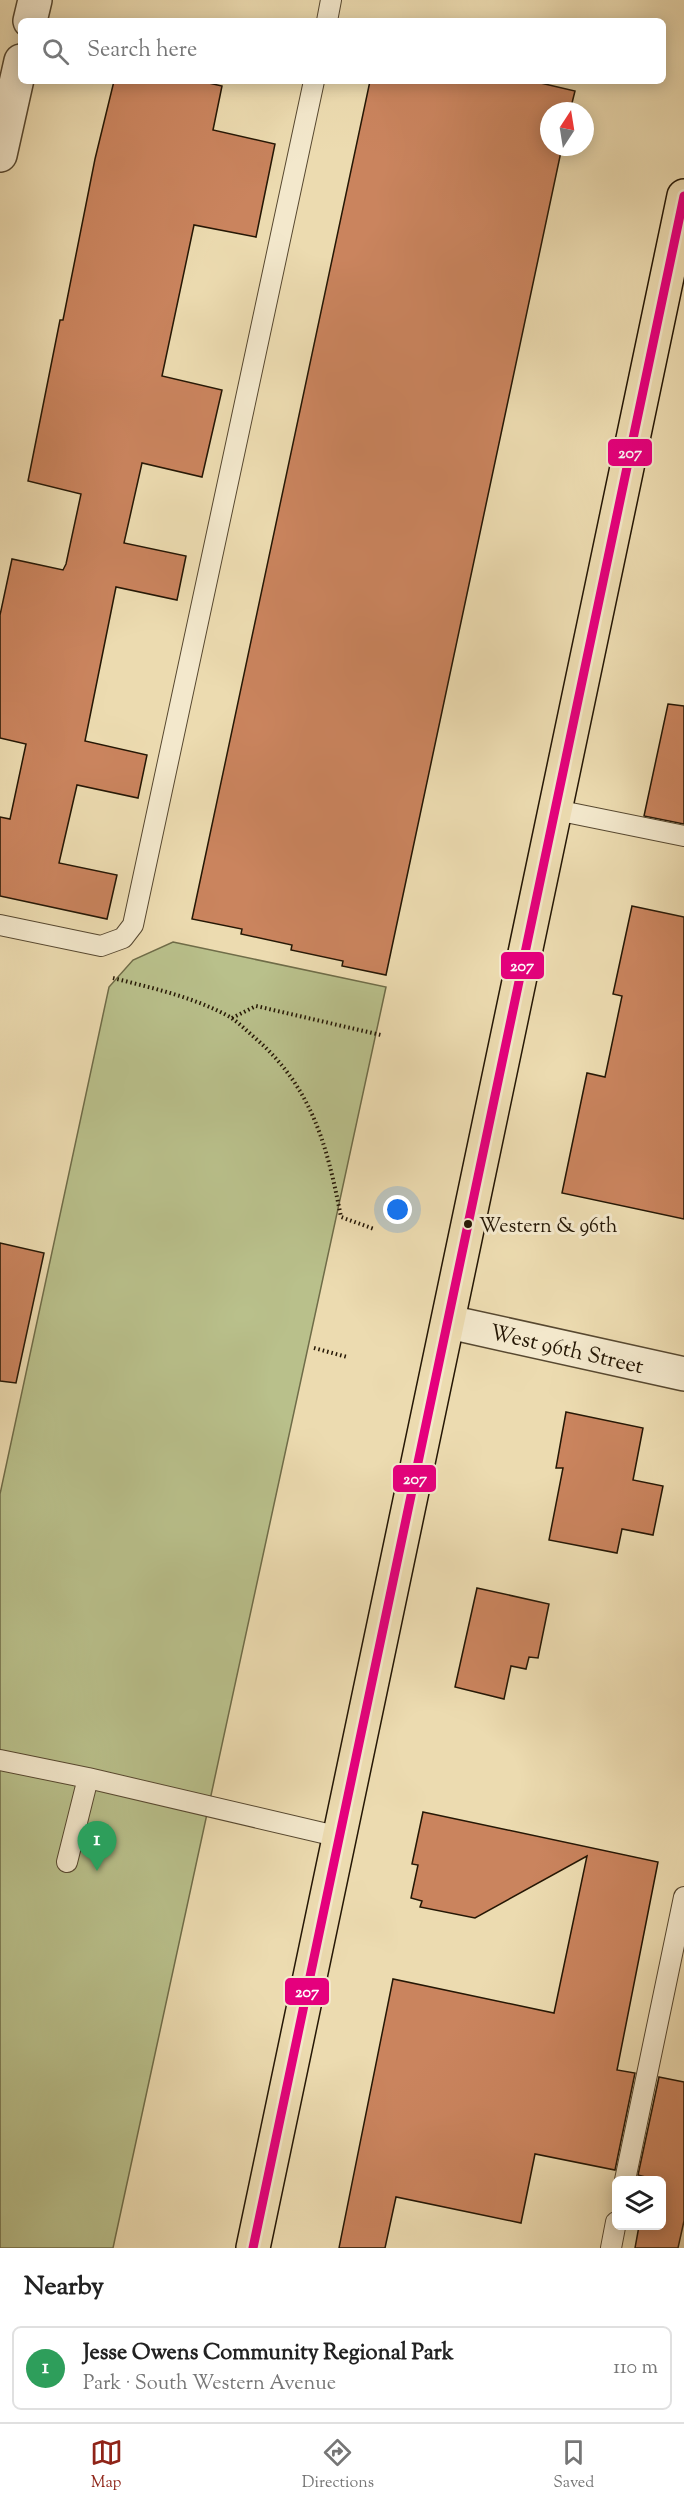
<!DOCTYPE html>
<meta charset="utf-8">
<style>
:root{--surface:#fff;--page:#f6f6f6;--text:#222;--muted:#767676;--line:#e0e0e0;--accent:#8f2418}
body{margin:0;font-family:"Sorts Mill Goudy",serif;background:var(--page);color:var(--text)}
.controls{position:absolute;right:18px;bottom:18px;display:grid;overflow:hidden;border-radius:9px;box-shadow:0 3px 15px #0003}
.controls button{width:54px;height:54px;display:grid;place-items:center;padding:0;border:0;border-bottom:2px solid var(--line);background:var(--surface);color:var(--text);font:30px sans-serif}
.compass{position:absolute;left:540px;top:102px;width:54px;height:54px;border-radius:50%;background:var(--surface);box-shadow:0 3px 15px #0003;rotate:12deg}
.you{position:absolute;left:398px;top:1210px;width:21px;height:21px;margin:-15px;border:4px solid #fff;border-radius:50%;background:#1a73e8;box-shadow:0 0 0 9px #1a73e833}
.badge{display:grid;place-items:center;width:39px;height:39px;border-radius:50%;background:var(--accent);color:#fff;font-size:20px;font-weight:700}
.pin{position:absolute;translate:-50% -50px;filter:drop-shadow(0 2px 3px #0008)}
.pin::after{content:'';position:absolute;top:32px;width:21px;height:18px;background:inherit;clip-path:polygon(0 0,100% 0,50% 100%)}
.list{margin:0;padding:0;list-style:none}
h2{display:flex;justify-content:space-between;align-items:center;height:78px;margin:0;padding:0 24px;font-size:26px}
h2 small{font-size:20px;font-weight:400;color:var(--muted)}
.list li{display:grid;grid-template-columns:39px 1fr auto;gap:18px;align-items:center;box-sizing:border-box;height:84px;margin:0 12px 12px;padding:0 12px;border:2px solid var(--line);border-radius:9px}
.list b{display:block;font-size:22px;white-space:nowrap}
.list p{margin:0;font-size:20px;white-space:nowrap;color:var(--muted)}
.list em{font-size:20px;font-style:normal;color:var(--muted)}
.icon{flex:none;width:33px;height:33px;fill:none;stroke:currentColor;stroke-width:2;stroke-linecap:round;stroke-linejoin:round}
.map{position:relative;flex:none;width:684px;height:2248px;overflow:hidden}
.search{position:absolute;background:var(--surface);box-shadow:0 3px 15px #0003;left:18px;right:18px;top:18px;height:66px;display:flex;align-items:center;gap:15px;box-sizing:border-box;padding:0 21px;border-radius:9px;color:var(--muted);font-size:22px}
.sheet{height:174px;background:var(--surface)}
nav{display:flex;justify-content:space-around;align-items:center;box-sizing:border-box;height:84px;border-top:2px solid var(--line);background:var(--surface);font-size:16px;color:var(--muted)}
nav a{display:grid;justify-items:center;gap:3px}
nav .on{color:var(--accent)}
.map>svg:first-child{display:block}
.green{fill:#b9c08b;stroke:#6f6c48;stroke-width:1.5}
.building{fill:#ca845e;stroke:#251705;stroke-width:1.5}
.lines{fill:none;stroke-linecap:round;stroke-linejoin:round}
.service-casing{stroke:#574830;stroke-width:22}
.minor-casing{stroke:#574830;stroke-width:36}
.primary-casing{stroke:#251705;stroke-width:36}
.path{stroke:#251705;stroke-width:4;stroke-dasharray:1.5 3;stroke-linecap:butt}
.service{stroke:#f3e8cc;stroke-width:20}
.minor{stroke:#f3e8cc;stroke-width:33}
.primary{stroke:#ecdbb0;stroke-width:33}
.bus-1-casing{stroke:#f3e8cc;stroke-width:14}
.bus-1{stroke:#e5007d;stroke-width:9}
.bus-dot{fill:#251705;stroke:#f3e8cc;stroke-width:2}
.labels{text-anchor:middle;stroke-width:6;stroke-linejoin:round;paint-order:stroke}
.bus-label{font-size:20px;fill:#251705;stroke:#f3e8cc;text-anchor:start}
.street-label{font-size:22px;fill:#251705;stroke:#f3e8cc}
.line-badge{stroke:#f3e8cc;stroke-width:2}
.badge-label{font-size:16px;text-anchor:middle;font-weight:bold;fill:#fff}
</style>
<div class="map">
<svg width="684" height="2248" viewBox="0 0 684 2248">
<rect width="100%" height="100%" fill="#ecdbb0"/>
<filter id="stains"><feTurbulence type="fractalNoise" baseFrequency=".00333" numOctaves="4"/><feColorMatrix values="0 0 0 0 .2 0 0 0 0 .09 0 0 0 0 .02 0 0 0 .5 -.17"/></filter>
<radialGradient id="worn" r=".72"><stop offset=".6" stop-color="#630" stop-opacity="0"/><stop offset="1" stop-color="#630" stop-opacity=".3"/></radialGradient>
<path class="green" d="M173,942L386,987L113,2248H0V1494L109,987L133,960Z"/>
<path class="building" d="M114,81H200L222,86L213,130L275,144L256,237L194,225L162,376L222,390L202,477L142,463L124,543L186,556L177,600L116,587L85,741L147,755L138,798L77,785L59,863L117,875L107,919L0,896V817L10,819L26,744L0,738V615L12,559L63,570L66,564L81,494L28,481L60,320H63L95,159Z
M370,81H532L575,91L570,111H549V147H562L386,975L342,966L343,961L291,950L292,945L241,934L242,929L192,919Z
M668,704L684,706V824L644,816Z
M632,906L684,917V1219L562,1193L587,1073L605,1077L622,996L613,994Z
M0,1243L44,1253L16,1383L0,1381Z
M566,1412L643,1428L633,1480L663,1486L653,1535L622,1529L617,1553L549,1540L563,1468H556Z
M477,1588L549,1604L538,1658L529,1657L526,1669L511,1666L504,1699L455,1687Z
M423,1812L658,1862L617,2070L635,2073L615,2170L535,2154L521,2223L396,2197L385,2248H339L393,1979L554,2013L587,1856L475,1918L420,1907L422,1901L411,1898L418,1865L412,1864Z
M659,2077L684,2082V2221L678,2248H635L639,2226H662V2181H648L649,2178L638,2175Z"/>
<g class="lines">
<g class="service-casing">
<path id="service" d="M327,21L331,0
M556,810L684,836
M0,925L101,946L123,938L133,925L314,81
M0,1760L88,1778
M67,1862L88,1778L340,1837
M625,2180L684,1897
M611,2248L616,2222"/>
</g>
<g class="minor-casing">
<path id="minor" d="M30,21L35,0
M0,155L21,61
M449,1322L684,1374"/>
</g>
<g class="primary-casing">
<path id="primary" d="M253,2248L684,196"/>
</g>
<path class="path" d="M113,978C152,988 194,997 230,1017C238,1022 246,1030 254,1037C312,1087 327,1145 341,1217L374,1229
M232,1018L256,1006L381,1035
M314,1348L347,1357"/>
<use href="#service" class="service"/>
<use href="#minor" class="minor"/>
<use href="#primary" class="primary"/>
<g class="bus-1-casing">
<path id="bus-1" d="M253,2248L684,196"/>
</g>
<use href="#bus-1" class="bus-1"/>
</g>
<circle class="bus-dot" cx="468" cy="1224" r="5"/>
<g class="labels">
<g class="bus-label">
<text x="479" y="1232">Western &amp; 96th</text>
</g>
<g class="street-label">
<text transform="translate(567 1348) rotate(13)" y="8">West 96th Street</text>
</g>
</g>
<g class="line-badge">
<rect x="607" y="438" width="46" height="29" rx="6" fill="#e5007d"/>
<rect x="500" y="951" width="45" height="29" rx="6" fill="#e5007d"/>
<rect x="392" y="1464" width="45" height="29" rx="6" fill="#e5007d"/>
<rect x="284" y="1977" width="46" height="29" rx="6" fill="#e5007d"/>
</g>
<g class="badge-label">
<text x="630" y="458">207</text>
<text x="522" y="971">207</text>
<text x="415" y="1484">207</text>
<text x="307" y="1997">207</text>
</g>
<rect width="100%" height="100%" filter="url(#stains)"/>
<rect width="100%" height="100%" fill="url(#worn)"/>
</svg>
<div class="controls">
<button><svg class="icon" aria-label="layers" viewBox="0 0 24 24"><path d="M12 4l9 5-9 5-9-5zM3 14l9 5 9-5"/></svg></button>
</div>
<svg class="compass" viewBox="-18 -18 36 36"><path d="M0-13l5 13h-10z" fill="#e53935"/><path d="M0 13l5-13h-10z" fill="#767676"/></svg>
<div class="you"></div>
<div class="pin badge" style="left:97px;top:1871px;background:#2e9e5b">1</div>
<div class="search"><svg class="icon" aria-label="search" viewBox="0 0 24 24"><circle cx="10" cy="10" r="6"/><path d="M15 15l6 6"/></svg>Search here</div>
</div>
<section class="sheet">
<h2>Nearby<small></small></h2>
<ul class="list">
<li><span class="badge" style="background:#2e9e5b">1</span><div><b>Jesse Owens Community Regional Park</b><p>Park · South Western Avenue</p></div><em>110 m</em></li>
</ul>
</section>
<nav>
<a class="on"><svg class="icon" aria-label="map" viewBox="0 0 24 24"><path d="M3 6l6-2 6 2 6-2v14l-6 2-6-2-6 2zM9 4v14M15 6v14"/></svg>Map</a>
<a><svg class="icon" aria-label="directions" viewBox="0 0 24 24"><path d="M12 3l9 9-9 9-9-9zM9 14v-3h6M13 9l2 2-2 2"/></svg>Directions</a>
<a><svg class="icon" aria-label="saved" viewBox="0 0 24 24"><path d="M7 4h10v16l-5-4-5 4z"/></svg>Saved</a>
</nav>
